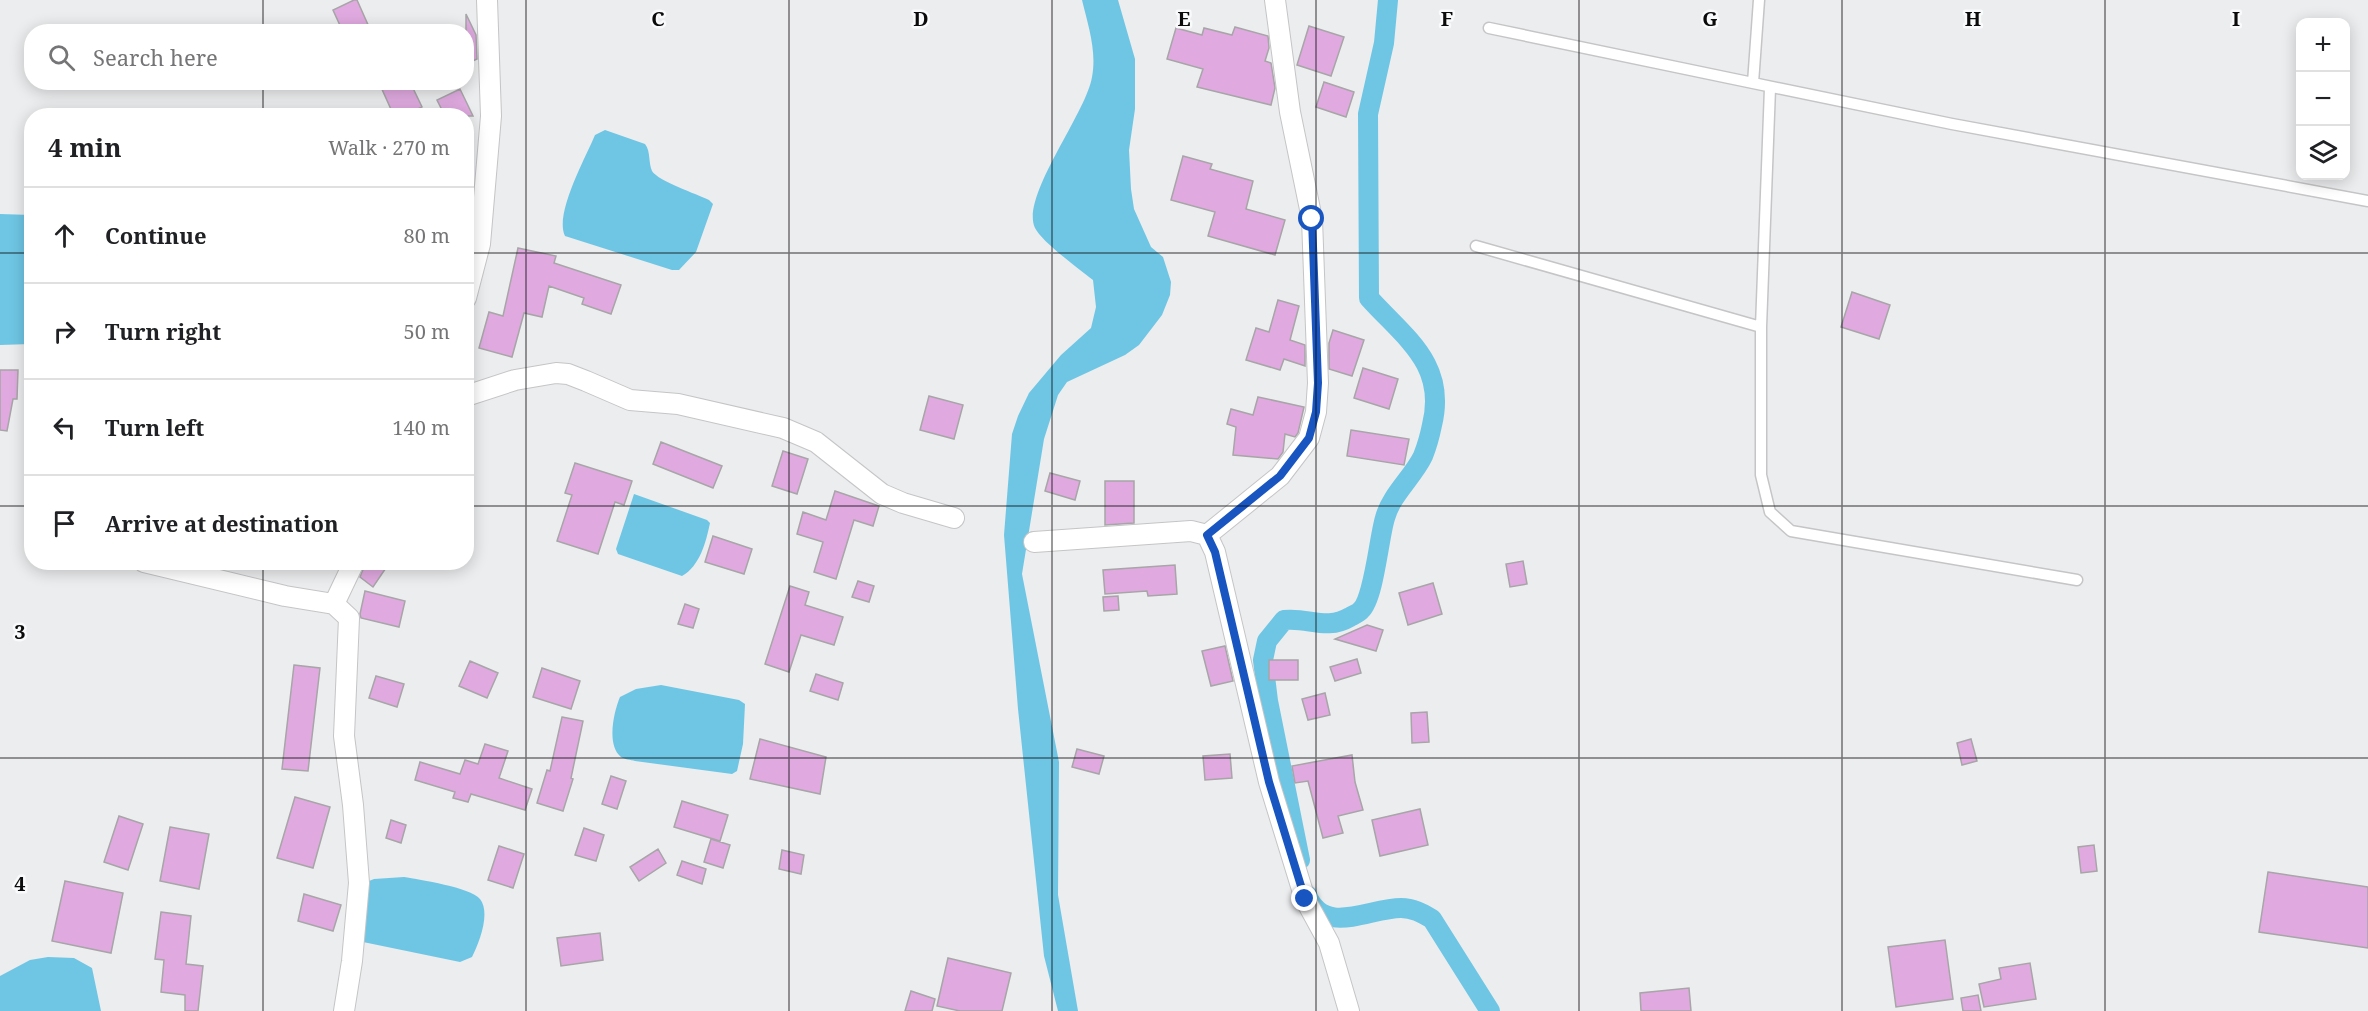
<!DOCTYPE html>
<meta charset="utf-8">
<style>
:root{--surface:#fff;--page:#f6f6f6;--text:#202124;--muted:#757577;--line:#e0e0e0}
body{margin:0;font-family:"Noto Serif",serif;background:var(--page);color:var(--text)}
.controls{position:absolute;right:18px;top:18px;display:grid;overflow:hidden;border-radius:12px;box-shadow:0 3px 15px #0003}
.controls button{width:54px;height:54px;display:grid;place-items:center;padding:0;border:0;border-bottom:2px solid var(--line);background:var(--surface);color:var(--text);font:30px sans-serif}
.stop{position:absolute;width:18px;height:18px;margin:-14px;border:4px solid #1855c1;border-radius:50%;background:#fff}
.stop.end{background:#1855c1;border-color:#fff;box-shadow:0 2px 6px #0008}
.list{margin:0;padding:0;list-style:none}
h2{display:flex;justify-content:space-between;align-items:center;height:78px;margin:0;padding:0 24px;font-size:26px}
h2 small{font-size:20px;font-weight:400;color:var(--muted)}
.list li{display:grid;grid-template-columns:39px 1fr auto;gap:18px;align-items:center;box-sizing:border-box;height:96px;padding:0 24px;border-top:2px solid var(--line)}
.list b{display:block;font-size:22px;white-space:nowrap}
.list em{font-size:20px;font-style:normal;color:var(--muted)}
.icon{flex:none;width:33px;height:33px;fill:none;stroke:currentColor;stroke-width:2;stroke-linecap:round;stroke-linejoin:round}
.map{position:relative;flex:none;width:2368px;height:1011px;overflow:hidden}
.search{position:absolute;background:var(--surface);box-shadow:0 3px 15px #0003;left:24px;top:24px;width:450px;height:66px;display:flex;align-items:center;gap:15px;box-sizing:border-box;padding:0 21px;border-radius:24px;color:var(--muted);font-size:22px}
.panel{position:absolute;background:var(--surface);box-shadow:0 3px 15px #0003;left:24px;top:108px;width:450px;height:462px;border-radius:24px}
.map>svg:first-child{display:block}
.water{fill:#6ec6e4}
.lines{fill:none;stroke-linecap:round;stroke-linejoin:round}
.canal{stroke:#6ec6e4;stroke-width:20}
.building{fill:#e0aae0;stroke:#a7a5a7;stroke-width:1.5}
.lane-casing{stroke:#c5c5c7;stroke-width:13}
.street-casing{stroke:#c5c5c7;stroke-width:22}
.lane{stroke:#fff;stroke-width:10}
.street{stroke:#fff;stroke-width:20}
.route{stroke:#1855c1;stroke-width:8}
.grid{fill:none;stroke:#0b0b0c;stroke-width:1.5;stroke-opacity:0.55}
.grid-label{font-size:20px;text-anchor:middle;font-weight:bold;fill:#0b0b0c;stroke:#f9fafb;stroke-width:5;stroke-linejoin:round;paint-order:stroke}
</style>
<div class="map">
<svg width="2368" height="1011" viewBox="0 0 2368 1011">
<rect width="100%" height="100%" fill="#ecedee"/>
<path class="water" d="M1082,0H1118L1135,59V109L1129,150L1131,189L1134,209L1151,247L1163,257L1171,282L1170,295L1162,315L1139,345L1125,355L1067,382L1058,395L1044,439L1022,574L1059,762L1058,895L1078,1011H1058L1044,956L1018,709L1004,535L1012,434L1018,416L1029,393L1061,355L1091,328L1096,307L1093,280C1079,269 1042,242 1035,228C1020,197 1086,114 1092,77C1097,51 1088,25 1082,0Z
M605,130L645,144C651,152 648,162 652,171C658,181 697,194 709,200L713,204L696,252L679,270H672L565,236C554,214 586,157 595,135Z
M0,214L31,215V344L0,345Z
M634,494L707,520L710,523C706,542 700,566 682,576L618,554L616,549Z
M661,685L739,700L745,704L743,744L737,771L732,774L635,761C631,760 624,759 621,757C606,745 614,711 620,697L636,689Z
M404,877C420,880 470,887 480,899C491,913 479,943 472,957L460,962L363,942L364,895L369,881L374,879Z
M48,957L74,958L92,968L101,1011H0V976L30,960Z"/>
<g class="lines">
<path class="canal" d="M1300,860L1268,701L1263,660L1267,641L1284,620C1309,617 1326,631 1350,617C1353,615 1359,613 1361,610C1374,598 1379,537 1385,518C1391,495 1413,477 1423,456C1427,446 1430,435 1432,425C1447,364 1405,338 1369,298L1368,114L1384,43L1388,0
M1307,895C1324,937 1369,908 1401,908C1413,908 1422,913 1432,919L1490,1011"/>
</g>
<path class="building" d="M354,0H357L369,27L360,32H343L333,10Z
M466,14L476,35L477,59L466,64Z
M1309,26L1344,37L1331,76L1297,65Z
M1235,27L1268,36L1269,48L1265,61L1271,63L1275,88L1271,105L1197,87L1203,69L1167,59L1176,28L1202,35L1204,28L1232,35Z
M392,82H410L422,107L403,116H394L381,87Z
M1324,82L1354,92L1346,117L1316,107Z
M460,89L473,116H445L437,100Z
M1183,156L1212,164L1210,169L1253,181L1246,209L1285,220L1275,255L1208,236L1215,212L1171,200Z
M518,248L556,256L554,263L621,285L611,314L582,304L584,298L549,286L542,317L524,313L512,357L479,348L489,312L503,316Z
M1852,292L1890,305L1879,339L1841,327Z
M1278,300L1299,306L1290,340L1305,345V366L1284,359L1280,370L1246,360L1256,328L1269,332Z
M1333,330L1364,340L1352,376L1329,369V343Z
M1363,368L1398,379L1389,409L1354,398Z
M0,370H18L17,399H13L7,431L0,430Z
M929,396L963,405L954,439L920,430Z
M1258,397L1304,407L1298,433L1295,437L1285,434L1283,452L1278,459L1233,455L1236,427L1227,424L1231,409L1253,415Z
M1351,430L1409,439L1404,465L1347,456Z
M661,442L722,466L713,488L653,464Z
M783,451L808,459L797,494L772,486Z
M575,463L632,481L624,505L615,502L598,554L557,541L572,495L565,493Z
M1050,473L1080,481L1075,500L1045,491Z
M1105,481H1134V523L1105,525Z
M835,491L879,506L873,526L854,520L836,579L814,572L823,542L797,534L803,512L826,520Z
M713,536L752,549L744,574L705,562Z
M1523,561L1527,584L1510,587L1506,564Z
M366,562H390L373,587L360,577Z
M1175,565L1177,594L1148,596L1147,591L1105,594L1103,570Z
M858,581L874,586L869,602L852,597Z
M1433,583L1442,614L1408,625L1399,593Z
M790,586L809,592L805,605L843,617L834,645L801,635L789,672L765,664Z
M365,591L405,601L399,627L361,618L360,614Z
M1118,596L1119,610L1104,611L1103,597Z
M685,604L699,609L693,628L678,624Z
M1367,625L1383,630L1376,651L1335,639Z
M1225,646L1233,681L1211,686L1202,651Z
M1357,659L1361,673L1335,681L1330,667Z
M1269,660H1298V680H1269Z
M470,661L498,673L487,698L459,686Z
M294,665L320,668L308,771L282,769Z
M542,668L580,681L571,709L533,697Z
M816,674L843,683L838,700L810,691Z
M376,676L404,684L397,707L369,698Z
M1325,693L1330,715L1308,720L1302,699Z
M1427,712L1429,742L1412,743L1411,713Z
M562,717L583,721L571,778L573,779L563,811L537,803L547,770L550,771Z
M760,739L826,757L820,794L750,779Z
M1971,739L1977,761L1962,765L1957,743Z
M485,744L508,751L499,778L532,789L525,810L471,794L468,802L453,798L455,792L415,780L420,762L460,774L465,760L478,764Z
M1077,749L1104,756L1099,774L1072,767Z
M1230,754L1232,778L1205,780L1203,756Z
M1352,755L1355,782L1363,810L1338,816L1343,833L1323,838L1308,781L1295,783L1292,766Z
M611,776L626,781L617,809L602,804Z
M295,797L330,807L313,868L277,858Z
M682,801L728,815L720,841L674,827Z
M1420,809L1428,845L1380,856L1372,820Z
M119,816L143,824L128,870L104,862Z
M391,820L406,825L401,843L386,838Z
M170,827L209,834L199,889L160,881Z
M584,828L604,835L596,861L575,855Z
M711,839L730,845L723,868L704,862Z
M2094,845L2097,871L2081,873L2078,847Z
M499,846L524,854L513,888L488,880Z
M658,849L666,863L639,881L630,867Z
M782,850L804,855L801,874L779,869Z
M682,861L706,869L702,884L677,875Z
M2268,872L2368,887V948L2259,932Z
M65,881L123,893L111,953L52,941Z
M304,894L341,905L333,931L298,921Z
M161,912L191,916L186,964L203,966L198,1011H185V995L161,992L164,960L155,959Z
M600,933L603,960L561,966L557,938Z
M1945,940L1953,999L1896,1007L1888,947Z
M948,958L1011,973L1002,1011H960L937,1006Z
M2030,963L2036,999L1984,1007L1979,984L2001,979L1999,968Z
M1689,988L1691,1011H1641L1640,993Z
M911,991L935,999L932,1011H905Z
M1978,995L1981,1011H1963L1961,998Z"/>
<g class="lines">
<g class="lane-casing">
<path id="lane" d="M1759,0L1753,83L1952,124L2368,201
M1489,28L1753,83
M1770,88L1761,327V475L1770,512L1791,531L2077,580
M1476,246L1761,327"/>
</g>
<g class="street-casing">
<path id="street" d="M466,298L480,244L491,116L487,0
M466,396L515,380L556,373L568,374L586,381L630,400L678,404L783,428L816,442L882,494L903,503L954,518
M1207,535L1280,476L1309,438L1316,412L1318,383L1312,219L1290,112L1275,0
M1034,542L1191,531L1207,535L1215,552L1269,782L1305,899L1329,943L1349,1011
M144,562L285,596L334,604L349,618L344,736L353,805L359,883L352,961L344,1011
M334,604L354,562"/>
</g>
<use href="#lane" class="lane"/>
<use href="#street" class="street"/>
</g>
<g class="lines">
<path class="route" d="M1305,899L1269,782L1215,552L1207,535L1280,476L1309,438L1316,412L1318,383L1312,219"/>
</g>
<path class="grid" d="M263,0V32M526,0V1011M789,0V1011M1052,0V1011M1316,0V1011M1579,0V1011M1842,0V1011M2105,0V1011M263,82V116M0,253H32M466,253H2368M0,506H32M466,506H2368M263,562V1011M0,758H2368"/>
<g class="grid-label">
<text x="658" y="26">C</text>
<text x="921" y="26">D</text>
<text x="1184" y="26">E</text>
<text x="1447" y="26">F</text>
<text x="1710" y="26">G</text>
<text x="1973" y="26">H</text>
<text x="2236" y="26">I</text>
<text x="20" y="639">3</text>
<text x="20" y="891">4</text>
</g>
</svg>
<div class="controls">
<button>+</button>
<button>−</button>
<button><svg class="icon" aria-label="layers" viewBox="0 0 24 24"><path d="M12 4l9 5-9 5-9-5zM3 14l9 5 9-5"/></svg></button>
</div>
<div class="stop" style="left:1312px;top:219px"></div>
<div class="stop end" style="left:1305px;top:899px"></div>
<div class="search"><svg class="icon" aria-label="search" viewBox="0 0 24 24"><circle cx="10" cy="10" r="6"/><path d="M15 15l6 6"/></svg>Search here</div>
<section class="panel">
<h2>4 min<small>Walk · 270 m</small></h2>
<ul class="list">
<li><svg class="icon" aria-label="ahead" viewBox="0 0 24 24"><path d="M12 20V5M6 11l6-6 6 6"/></svg><div><b>Continue</b></div><em>80 m</em></li>
<li><svg class="icon" aria-label="right" viewBox="0 0 24 24"><path d="M7 20v-9h11M14 6l5 5-5 5"/></svg><div><b>Turn right</b></div><em>50 m</em></li>
<li><svg class="icon" aria-label="left" viewBox="0 0 24 24"><path d="M17 20v-9H6M10 6l-5 5 5 5"/></svg><div><b>Turn left</b></div><em>140 m</em></li>
<li><svg class="icon" aria-label="arrive" viewBox="0 0 24 24"><path d="M6 21V4h12l-3 4 3 4H6"/></svg><div><b>Arrive at destination</b></div></li>
</ul>
</section>
</div>
